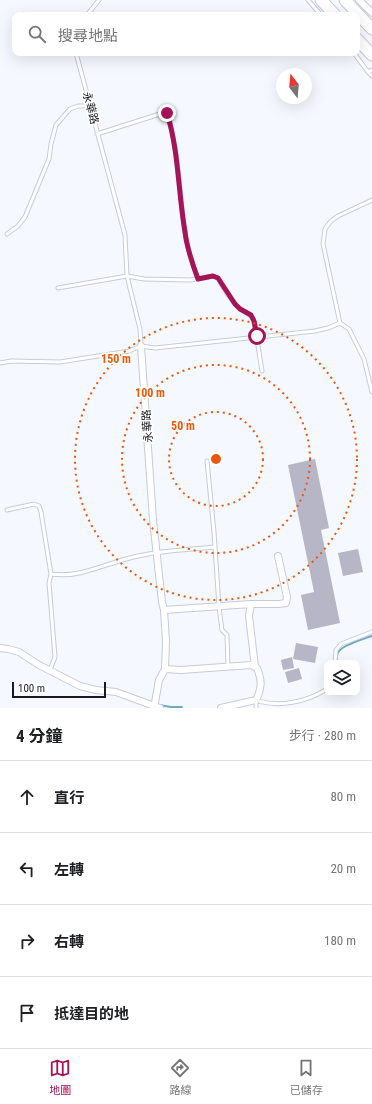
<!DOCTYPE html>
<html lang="zh-TW">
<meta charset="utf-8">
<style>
:root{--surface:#fff;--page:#f6f6f6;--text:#202124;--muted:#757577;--line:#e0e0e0;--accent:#a41456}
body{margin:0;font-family:"Roboto Condensed","Noto Sans TC",sans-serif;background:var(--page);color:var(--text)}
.controls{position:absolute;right:12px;bottom:12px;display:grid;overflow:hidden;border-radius:8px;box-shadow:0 4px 16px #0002}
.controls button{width:36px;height:36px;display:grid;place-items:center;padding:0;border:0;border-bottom:1px solid var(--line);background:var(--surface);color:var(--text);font:20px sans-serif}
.compass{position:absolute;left:276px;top:68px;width:36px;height:36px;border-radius:50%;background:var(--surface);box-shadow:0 4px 16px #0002;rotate:344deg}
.scale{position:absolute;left:12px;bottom:10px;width:94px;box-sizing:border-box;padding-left:4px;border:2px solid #191b21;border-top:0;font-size:11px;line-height:14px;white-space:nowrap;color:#191b21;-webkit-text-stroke:3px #fff;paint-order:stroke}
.stop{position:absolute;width:12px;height:12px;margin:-9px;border:3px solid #a41456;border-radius:50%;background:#fff}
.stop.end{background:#a41456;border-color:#fff;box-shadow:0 1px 4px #0008}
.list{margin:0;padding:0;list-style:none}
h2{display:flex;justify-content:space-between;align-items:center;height:52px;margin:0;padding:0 16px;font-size:17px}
h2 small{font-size:13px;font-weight:400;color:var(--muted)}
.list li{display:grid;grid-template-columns:26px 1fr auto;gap:12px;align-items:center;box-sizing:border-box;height:72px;padding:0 16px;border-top:1px solid var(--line)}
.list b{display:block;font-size:15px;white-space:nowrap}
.list em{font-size:13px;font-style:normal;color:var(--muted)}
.icon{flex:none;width:22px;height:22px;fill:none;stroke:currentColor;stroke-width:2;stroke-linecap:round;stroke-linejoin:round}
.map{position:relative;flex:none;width:372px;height:708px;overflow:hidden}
.search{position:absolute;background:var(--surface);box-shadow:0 4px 16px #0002;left:12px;right:12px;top:12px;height:44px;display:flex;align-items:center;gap:10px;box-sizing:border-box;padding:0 14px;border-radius:8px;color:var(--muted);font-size:15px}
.sheet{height:340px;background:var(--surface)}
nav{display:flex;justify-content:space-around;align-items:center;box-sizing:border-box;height:56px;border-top:1px solid var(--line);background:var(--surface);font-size:11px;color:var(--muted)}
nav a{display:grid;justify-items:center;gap:2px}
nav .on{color:var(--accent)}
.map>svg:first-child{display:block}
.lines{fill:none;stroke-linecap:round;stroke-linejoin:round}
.stream{stroke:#6ea9c4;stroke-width:2}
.building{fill:#b6b6c6}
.service-casing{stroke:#c5cbda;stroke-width:5}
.minor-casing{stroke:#c5cbda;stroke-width:8}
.motorway-casing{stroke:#c5cbda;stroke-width:13}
.service{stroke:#fff;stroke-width:3}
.minor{stroke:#fff;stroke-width:6}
.motorway{stroke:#fff;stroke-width:11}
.route{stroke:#a41456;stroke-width:5}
.ring{fill:none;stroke:#e8590c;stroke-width:2;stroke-dasharray:2 4}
.labels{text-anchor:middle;stroke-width:3.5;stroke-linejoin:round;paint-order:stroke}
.street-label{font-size:11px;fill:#191b21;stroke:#fff}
.centre{fill:#e8590c;stroke:#fff;stroke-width:2}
.ring-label{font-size:12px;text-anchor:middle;font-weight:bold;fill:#e8590c;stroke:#fff;stroke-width:3.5;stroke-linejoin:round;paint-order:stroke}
</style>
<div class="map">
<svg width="372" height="708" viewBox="0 0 372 708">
<rect width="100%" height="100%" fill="#f6f8ff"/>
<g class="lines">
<path class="stream" d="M337,663C337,659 336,654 339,651C345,644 364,639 372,636
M159,705L171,707H182"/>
</g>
<path class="building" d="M315,459L329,528L321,530L340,623L308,630L301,595L314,592L288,465Z
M358,549L363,572L343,576L338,553Z
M296,643L318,647L315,663L293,659Z
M292,657L294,668L283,670L281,660Z
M299,668L302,679L288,683L285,672Z"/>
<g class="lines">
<g class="service-casing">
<path id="service" d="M308,0L321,15
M87,15L99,0
M76,53L125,235L127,276L140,329L141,346
M354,53L368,72
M372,70L368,72L372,76
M97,134L163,113H167C179,151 179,192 185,232C187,248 192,263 198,279
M372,200L338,216L331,221L325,229L323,244L340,323L349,329L364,359L372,392
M7,234L18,226L25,217L49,159L51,144L56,125L70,109L78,106H90
M58,288L127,276L144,279L190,280L213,276L218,278C223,287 228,297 236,305C243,313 249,311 254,321L262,371
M0,363L11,361L60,362L117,353L129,351L141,346L155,348L315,331L328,328L340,323
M207,461L214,532L219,607L222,630L227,635L228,667
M7,510L34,504L39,506L41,512L51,574L49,583L55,657L50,670
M51,574C78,578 100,566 126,559C154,551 185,550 215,547
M335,663L336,650L341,644L372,632
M256,708V700C278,708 307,702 327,689"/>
</g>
<g class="minor-casing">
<path id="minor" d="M359,0L372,13
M141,346L153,520L162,602L164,610L166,642L165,669L159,680L154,708
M251,604L249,616L255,667
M164,610L251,604H279L286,603L287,597L278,556
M0,648L8,649L19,652L39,665L80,686L96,690L116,692L160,708
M165,669L181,670L251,665L257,668C262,680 262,688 256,700L221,708"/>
</g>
<g class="motorway-casing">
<path id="motorway" d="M321,0L335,15
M345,0L372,29
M357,39L372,55"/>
</g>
<use href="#service" class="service"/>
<use href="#minor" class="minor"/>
<use href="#motorway" class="motorway"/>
</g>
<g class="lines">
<path class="route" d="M167,113C179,152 178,192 185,232C187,248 192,263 198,279L213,276L218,278L235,304L240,309L251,315L254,321L257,336"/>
</g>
<g class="ring">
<circle cx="216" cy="459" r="47"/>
<circle cx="216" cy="459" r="94"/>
<circle cx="216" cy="459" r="141"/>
</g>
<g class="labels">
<g class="street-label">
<text transform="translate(91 108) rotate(75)" y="4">永華路</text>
<text transform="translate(147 426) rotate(-94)" y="4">永華路</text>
</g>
</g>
<circle cx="216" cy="459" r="6" class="centre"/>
<g class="ring-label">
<text x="116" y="363">150 m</text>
<text x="150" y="397">100 m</text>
<text x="183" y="430">50 m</text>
</g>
</svg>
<div class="controls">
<button><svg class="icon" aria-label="layers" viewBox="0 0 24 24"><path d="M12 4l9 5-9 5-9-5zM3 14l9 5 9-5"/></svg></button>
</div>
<svg class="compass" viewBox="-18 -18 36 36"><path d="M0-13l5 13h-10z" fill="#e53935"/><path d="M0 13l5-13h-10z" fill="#757577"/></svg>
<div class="scale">100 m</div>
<div class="stop" style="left:257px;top:336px"></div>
<div class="stop end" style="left:167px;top:113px"></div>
<div class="search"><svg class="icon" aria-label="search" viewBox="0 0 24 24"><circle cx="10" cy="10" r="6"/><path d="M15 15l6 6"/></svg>搜尋地點</div>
</div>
<section class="sheet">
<h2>4 分鐘<small>步行 · 280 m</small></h2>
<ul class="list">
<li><svg class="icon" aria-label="ahead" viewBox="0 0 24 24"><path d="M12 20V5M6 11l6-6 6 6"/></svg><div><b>直行</b></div><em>80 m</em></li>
<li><svg class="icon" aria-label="left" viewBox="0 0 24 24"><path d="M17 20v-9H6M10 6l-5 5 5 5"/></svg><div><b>左轉</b></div><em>20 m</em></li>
<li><svg class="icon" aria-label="right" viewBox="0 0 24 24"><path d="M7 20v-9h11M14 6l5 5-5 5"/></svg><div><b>右轉</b></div><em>180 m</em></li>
<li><svg class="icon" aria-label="arrive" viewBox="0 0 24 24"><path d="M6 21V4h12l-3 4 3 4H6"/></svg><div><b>抵達目的地</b></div></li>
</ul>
</section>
<nav>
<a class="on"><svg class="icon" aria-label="map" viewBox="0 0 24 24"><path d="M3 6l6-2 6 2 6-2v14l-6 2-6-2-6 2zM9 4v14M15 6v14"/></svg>地圖</a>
<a><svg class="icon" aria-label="directions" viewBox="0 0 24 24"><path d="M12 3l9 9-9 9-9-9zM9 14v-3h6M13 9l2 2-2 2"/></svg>路線</a>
<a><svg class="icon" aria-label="saved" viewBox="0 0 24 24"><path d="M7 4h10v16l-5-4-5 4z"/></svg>已儲存</a>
</nav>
